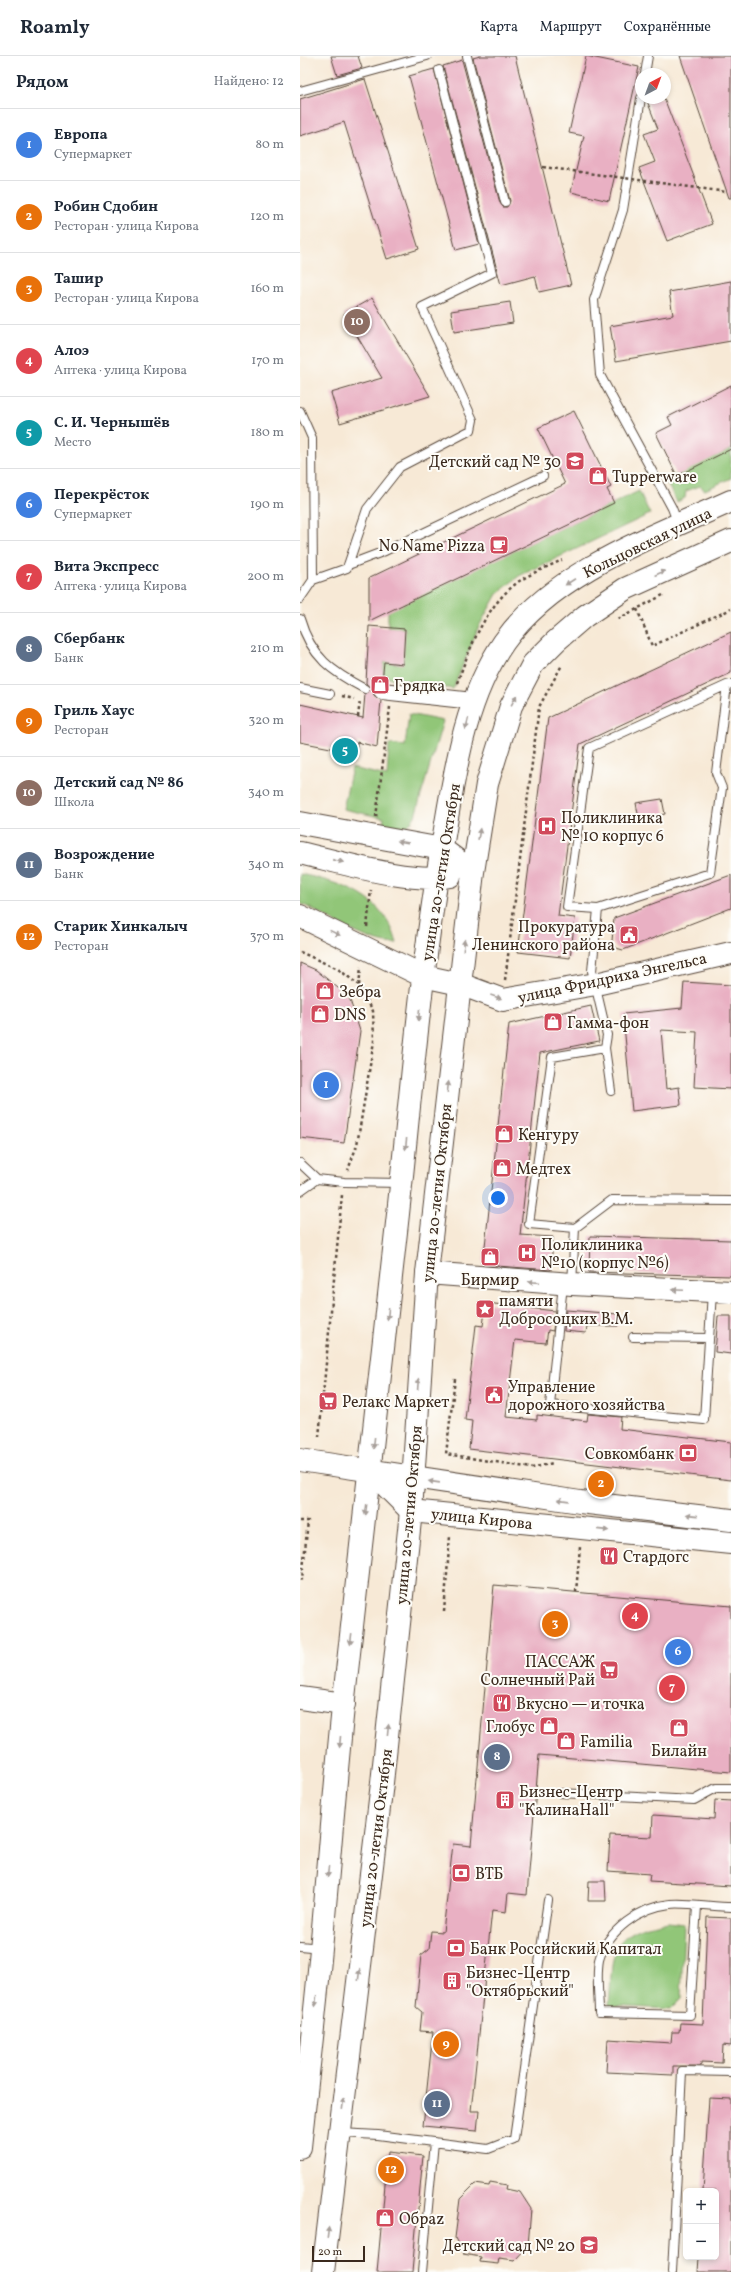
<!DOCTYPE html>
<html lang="ru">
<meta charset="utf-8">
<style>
:root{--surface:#fff;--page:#f6f6f7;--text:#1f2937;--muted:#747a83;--line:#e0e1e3;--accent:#d93025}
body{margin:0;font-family:Vollkorn,serif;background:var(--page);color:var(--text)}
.controls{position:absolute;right:12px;bottom:12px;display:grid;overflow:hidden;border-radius:6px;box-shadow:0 2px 6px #0003}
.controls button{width:36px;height:36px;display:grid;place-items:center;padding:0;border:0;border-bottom:1px solid var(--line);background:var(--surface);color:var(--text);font:20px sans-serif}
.compass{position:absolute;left:335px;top:12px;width:36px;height:36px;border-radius:50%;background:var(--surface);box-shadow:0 2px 6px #0003;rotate:41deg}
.scale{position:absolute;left:12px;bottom:10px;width:53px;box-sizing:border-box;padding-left:4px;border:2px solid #3b2a1e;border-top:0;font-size:11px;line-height:14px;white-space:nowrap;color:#3b2a1e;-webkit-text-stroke:3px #fdfcf7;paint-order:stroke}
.you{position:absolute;left:198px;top:1142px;width:14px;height:14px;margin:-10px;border:3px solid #fff;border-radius:50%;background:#1a73e8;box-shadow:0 0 0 6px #1a73e833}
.badge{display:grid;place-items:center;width:26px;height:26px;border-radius:50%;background:var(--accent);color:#fff;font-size:13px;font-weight:700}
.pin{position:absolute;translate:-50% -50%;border:2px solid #fff;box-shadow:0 1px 4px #0006}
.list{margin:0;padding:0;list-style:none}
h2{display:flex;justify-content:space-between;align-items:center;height:52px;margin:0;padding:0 16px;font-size:17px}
h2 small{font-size:13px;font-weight:400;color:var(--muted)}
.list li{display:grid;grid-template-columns:26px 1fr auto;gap:12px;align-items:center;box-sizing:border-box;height:72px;padding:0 16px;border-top:1px solid var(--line)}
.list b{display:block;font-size:15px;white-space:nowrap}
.list p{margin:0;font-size:13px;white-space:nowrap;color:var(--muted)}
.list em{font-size:13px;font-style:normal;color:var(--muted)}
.map{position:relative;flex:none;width:431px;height:2216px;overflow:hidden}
header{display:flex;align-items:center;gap:24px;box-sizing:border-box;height:56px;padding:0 20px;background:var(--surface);border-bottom:1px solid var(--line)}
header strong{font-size:19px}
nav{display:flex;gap:22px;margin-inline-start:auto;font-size:14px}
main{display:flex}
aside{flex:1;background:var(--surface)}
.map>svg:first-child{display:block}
.green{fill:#91c678;stroke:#66784b}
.building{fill:#e9b0c3}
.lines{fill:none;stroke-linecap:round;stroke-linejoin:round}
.lane-casing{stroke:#57473a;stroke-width:10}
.street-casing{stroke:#57473a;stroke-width:18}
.secondary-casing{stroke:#57473a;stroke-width:24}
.primary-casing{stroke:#57473a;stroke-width:24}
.path{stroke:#57473a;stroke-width:2.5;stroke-dasharray:3 3;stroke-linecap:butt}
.lane{stroke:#fff;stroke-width:8}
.street{stroke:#fff;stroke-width:16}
.secondary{stroke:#fff;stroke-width:22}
.primary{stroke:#fff;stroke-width:22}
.path-bridge{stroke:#57473a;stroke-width:2.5;stroke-dasharray:3 3;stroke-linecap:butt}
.oneway{fill:#a79f9a}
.labels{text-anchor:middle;stroke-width:4;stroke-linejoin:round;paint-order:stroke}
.poi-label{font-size:16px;fill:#3b2a1e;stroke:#fdfcf7;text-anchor:start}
.street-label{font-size:16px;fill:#3b2a1e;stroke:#fdfcf7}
</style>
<header>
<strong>Roamly</strong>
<nav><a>Карта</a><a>Маршрут</a><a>Сохранённые</a></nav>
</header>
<main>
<aside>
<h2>Рядом<small>Найдено: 12</small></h2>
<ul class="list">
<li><span class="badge" style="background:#3f7fe0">1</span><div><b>Европа</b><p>Супермаркет</p></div><em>80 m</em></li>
<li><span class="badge" style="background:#e8710a">2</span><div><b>Робин Сдобин</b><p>Ресторан · улица Кирова</p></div><em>120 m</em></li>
<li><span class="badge" style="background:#e8710a">3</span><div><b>Ташир</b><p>Ресторан · улица Кирова</p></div><em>160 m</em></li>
<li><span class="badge" style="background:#e0444e">4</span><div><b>Алоэ</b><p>Аптека · улица Кирова</p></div><em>170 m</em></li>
<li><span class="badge" style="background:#0f9aa8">5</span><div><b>С. И. Чернышёв</b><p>Место</p></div><em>180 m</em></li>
<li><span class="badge" style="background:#3f7fe0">6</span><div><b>Перекрёсток</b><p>Супермаркет</p></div><em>190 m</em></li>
<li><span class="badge" style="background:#e0444e">7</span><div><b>Вита Экспресс</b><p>Аптека · улица Кирова</p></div><em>200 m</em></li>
<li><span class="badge" style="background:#5c6f8a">8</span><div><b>Сбербанк</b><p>Банк</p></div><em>210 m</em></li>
<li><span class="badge" style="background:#e8710a">9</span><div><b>Гриль Хаус</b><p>Ресторан</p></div><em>320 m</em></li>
<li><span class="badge" style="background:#8d6e63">10</span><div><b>Детский сад № 86</b><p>Школа</p></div><em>340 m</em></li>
<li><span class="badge" style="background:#5c6f8a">11</span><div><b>Возрождение</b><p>Банк</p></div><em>340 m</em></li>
<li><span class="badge" style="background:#e8710a">12</span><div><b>Старик Хинкалыч</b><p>Ресторан</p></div><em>370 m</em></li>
</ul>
</aside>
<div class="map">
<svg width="431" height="2216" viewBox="0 0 431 2216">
<rect width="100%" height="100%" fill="#fdfcf7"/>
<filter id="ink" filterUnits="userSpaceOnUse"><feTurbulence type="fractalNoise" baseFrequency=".025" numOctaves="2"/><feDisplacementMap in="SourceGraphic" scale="8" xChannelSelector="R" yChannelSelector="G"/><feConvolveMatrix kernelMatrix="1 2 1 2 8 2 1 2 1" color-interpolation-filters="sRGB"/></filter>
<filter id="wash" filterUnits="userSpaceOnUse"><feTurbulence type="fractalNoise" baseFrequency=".012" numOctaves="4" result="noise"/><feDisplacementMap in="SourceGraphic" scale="16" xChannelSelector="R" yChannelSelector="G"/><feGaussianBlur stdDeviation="0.9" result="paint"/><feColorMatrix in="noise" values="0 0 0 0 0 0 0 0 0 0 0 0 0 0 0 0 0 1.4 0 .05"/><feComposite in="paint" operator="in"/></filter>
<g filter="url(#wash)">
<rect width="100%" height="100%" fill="#f7e9d6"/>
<path class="green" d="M431,393V422L405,434L400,430L386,435L385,442L377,446L365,424Z
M339,435L350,458L219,520L197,538L178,572L153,633L83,621L84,606L102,608L105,573L88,572V555Z
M109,658L143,665L115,760C107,774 98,776 82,776L84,762L43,753L52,712L87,720L89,688L105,690Z
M0,818C42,827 85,840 97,887C75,892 23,858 0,847Z
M369,1866L384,1868L381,1943L371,1953L309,1950C313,1897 307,1874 369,1866Z"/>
<g id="blocks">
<path class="building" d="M31,0H58L62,12L37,19Z
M180,0H215L271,229L239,236L235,220L201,229L143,10L162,4L200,147L203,151H207L210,145L173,2Z
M286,0L339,11L309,145L271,136L284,80L269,77Z
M380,0H431V142H429Z
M134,13L179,188L156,194L109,20Z
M65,23L119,193L87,203L44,66L0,80V43Z
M346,42H364L412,168L367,185L339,112L355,106L344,78L358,73Z
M431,225V285L316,305L310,270L373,259L369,236Z
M72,242L130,340L40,367L31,337L82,322L44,258Z
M210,246L213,267L154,276L151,255Z
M431,329V393L377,420L356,377L372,369L368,361Z
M274,355L311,431L307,433L314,447L69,565V522L265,428L238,372Z
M69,570L105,573L103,608L84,606L82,626L75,629L73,634L74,639L81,644L77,691L57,686L56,697L0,686V648L63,662L65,638L70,633L66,627Z
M431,576V617L280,688L258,860L275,862L270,902L218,896L248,662Z
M362,743L365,758L339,763L336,747Z
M431,819V852L323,894L316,892L312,885L314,862Z
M0,907L16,914L49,941L60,975L44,1087L0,1082Z
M384,926L431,929V1033L394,1031L397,976L361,974L366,1033L379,1031L381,1049L332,1055L323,958L382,952Z
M291,950L299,985L240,997L220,1179L253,1181L251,1214L183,1209L209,968Z
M290,1180L431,1184V1220L289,1216Z
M186,1247L255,1255L253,1275L248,1274L246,1287L215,1284L206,1361L237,1364V1359L287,1365L288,1358L321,1361L320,1373L431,1386V1424L169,1393L172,1365L165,1364L176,1269L183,1270Z
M266,1254L318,1258V1270H287L286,1277L264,1275Z
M418,1260H431V1298L415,1296Z
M194,1529L431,1550V1716L239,1699L227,1839L208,1837L206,1856L192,1854L171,2055H179L177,2075L123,2070L133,1976L120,1975L122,1956L116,1951L121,1899L129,1893L131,1875L143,1876L153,1788L171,1790Z
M415,1744L431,1745V1830L349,1825L350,1818L308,1815L310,1779L352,1781L353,1759L414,1763Z
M289,1825H305L306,1845H288Z
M407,1861L431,1862V1990L423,1989L422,2007L401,2006V2010H373V2019L306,2016L308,1983L371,1987L372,1976H379L380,1967L403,1968Z
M409,2042L431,2043V2216H398L399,2201H416V2135H403Z
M88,2096L123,2100L112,2216H77Z
M190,2126L207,2129L206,2133L220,2136L231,2153L228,2190L215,2204L199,2202L198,2208L180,2206L181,2201L163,2198L155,2182L160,2143L175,2128L189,2130Z"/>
</g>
</g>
<g filter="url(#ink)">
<use href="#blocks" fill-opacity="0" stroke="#57473a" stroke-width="1"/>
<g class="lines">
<g class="lane-casing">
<path id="lane" d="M167,0L205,146
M345,18L348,0
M0,35L127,0
M341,42L323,154L294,244L300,319L372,452L378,468
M0,355L12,382L13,524L0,543
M48,509L85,495L243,420
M13,524L47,512L67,453L100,411L171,374L173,364L122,251L192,217L139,14
M0,563C11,601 32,616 65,633
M427,629L416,717L422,732L410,817L298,853L267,851L289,692L427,629L431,628
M0,632L30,638
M305,992L311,1035
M0,1107L17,1123L44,1126L101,1127
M0,1135L17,1123
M275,1172L312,1144L431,1145
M272,1228L275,1172L229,1168L252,1001L305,992L307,979L292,915L298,853
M263,1229L250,1349L404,1364L412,1236
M333,1281L409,1282
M260,1737L394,1744L416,1732H431
M397,1850L390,1959L299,1957C299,1941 296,1920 299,1904C307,1875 340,1851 370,1848C384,1846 415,1851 431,1851
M0,1890L21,1892
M41,2077L78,2079L188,2093L214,2083L248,1844
M122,2216L134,2086
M372,2216L382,2015L431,2016"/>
</g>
<g class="street-casing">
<path id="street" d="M82,635L173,645"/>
</g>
<g class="secondary-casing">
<path id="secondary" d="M123,920L160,928L203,944L296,928L431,897
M127,1217L272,1228L431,1236
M0,1404L280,1446L431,1464
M71,1415L111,1455L431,1487
M0,1642L44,1648"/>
</g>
<g class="primary-casing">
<path id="primary" d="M0,767L142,793L173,816
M0,797C40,806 112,828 150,820
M0,860L123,920
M0,2091C7,2025 15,1959 21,1893C29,1810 35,1726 44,1642C62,1481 81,1320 98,1158C111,1036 121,913 142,791C154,722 163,645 204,586C254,515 354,480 431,445
M23,2216L82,1727L111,1455L127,1217L173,816L187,728L211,650L233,608L256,585L285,560L325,533L431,485"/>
</g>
<path class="path" d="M337,553L352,590L431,553
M318,563L363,539
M157,627C171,589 185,551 218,526C231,517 248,511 262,504
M42,640L54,643
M58,661L60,644
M76,761L90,651
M67,871L71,834
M0,896L38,913L59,929L73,955L74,985L57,1089L48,1114
M205,924L239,651L262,609
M59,929L61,911
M155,1323L146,1398L232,1412L253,1407
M19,1381L42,1139
M0,1465H8L2,1523L0,1524
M276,1536L280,1491
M144,1556L150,1480"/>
<use href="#lane" class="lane"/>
<use href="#street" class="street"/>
<use href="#secondary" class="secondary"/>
<use href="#primary" class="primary"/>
<path class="path-bridge" d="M243,111L427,136"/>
</g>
<defs><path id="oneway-solid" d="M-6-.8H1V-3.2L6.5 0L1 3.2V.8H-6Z"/></defs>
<g class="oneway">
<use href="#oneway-solid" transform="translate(360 517) rotate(-25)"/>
<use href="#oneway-solid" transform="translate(270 526) rotate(147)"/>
<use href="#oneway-solid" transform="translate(214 644) rotate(-62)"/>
<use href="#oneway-solid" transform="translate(167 668) rotate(104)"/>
<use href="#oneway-solid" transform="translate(179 778) rotate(-81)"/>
<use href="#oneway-solid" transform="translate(103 786) rotate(-170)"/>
<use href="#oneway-solid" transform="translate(38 805) rotate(13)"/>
<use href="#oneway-solid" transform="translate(35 877) rotate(26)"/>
<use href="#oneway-solid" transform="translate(164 889) rotate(-83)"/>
<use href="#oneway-solid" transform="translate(196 941) rotate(19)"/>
<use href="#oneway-solid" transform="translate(119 959) rotate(96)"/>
<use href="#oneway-solid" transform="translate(148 1031) rotate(-83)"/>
<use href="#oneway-solid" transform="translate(106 1088) rotate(96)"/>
<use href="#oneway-solid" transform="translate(234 1226) rotate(-176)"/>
<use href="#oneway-solid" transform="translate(378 1234) rotate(-177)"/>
<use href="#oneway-solid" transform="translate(88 1258) rotate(96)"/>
<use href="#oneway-solid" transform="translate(118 1328) rotate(-86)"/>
<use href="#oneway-solid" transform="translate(74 1387) rotate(96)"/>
<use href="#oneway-solid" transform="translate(134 1426) rotate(-172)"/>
<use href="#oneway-solid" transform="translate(263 1444) rotate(-172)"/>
<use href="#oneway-solid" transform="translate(66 1454) rotate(97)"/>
<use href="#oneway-solid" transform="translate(392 1459) rotate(-174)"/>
<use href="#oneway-solid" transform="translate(303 1474) rotate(6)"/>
<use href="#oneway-solid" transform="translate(51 1583) rotate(97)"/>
<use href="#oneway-solid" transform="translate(88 1674) rotate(-84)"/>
<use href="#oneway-solid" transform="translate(40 1686) rotate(95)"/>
<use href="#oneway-solid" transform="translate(28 1816) rotate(95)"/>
<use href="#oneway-solid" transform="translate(59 1919) rotate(-83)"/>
<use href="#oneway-solid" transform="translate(16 1945) rotate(96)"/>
<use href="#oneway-solid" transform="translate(43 2048) rotate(-83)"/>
<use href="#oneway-solid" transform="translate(28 2177) rotate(-83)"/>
</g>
</g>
<defs>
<g id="school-square" transform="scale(1)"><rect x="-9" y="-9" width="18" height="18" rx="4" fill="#d1495b" stroke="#fdfcf7"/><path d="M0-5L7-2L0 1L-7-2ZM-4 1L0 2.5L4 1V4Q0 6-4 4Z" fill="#fff"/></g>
<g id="shop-square" transform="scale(1)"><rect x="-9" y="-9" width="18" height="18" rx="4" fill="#d1495b" stroke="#fdfcf7"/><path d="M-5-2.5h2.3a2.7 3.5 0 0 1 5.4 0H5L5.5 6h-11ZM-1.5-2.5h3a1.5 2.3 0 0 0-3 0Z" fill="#fff"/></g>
<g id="cafe-square" transform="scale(1)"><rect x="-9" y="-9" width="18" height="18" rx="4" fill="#d1495b" stroke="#fdfcf7"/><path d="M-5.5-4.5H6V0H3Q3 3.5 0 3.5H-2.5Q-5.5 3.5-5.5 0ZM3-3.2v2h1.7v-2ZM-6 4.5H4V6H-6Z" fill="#fff"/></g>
<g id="hospital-square" transform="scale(1)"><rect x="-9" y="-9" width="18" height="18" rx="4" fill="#d1495b" stroke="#fdfcf7"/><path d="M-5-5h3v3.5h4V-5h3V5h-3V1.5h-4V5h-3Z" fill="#fff"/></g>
<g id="civic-square" transform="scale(1)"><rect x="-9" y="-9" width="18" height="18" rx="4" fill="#d1495b" stroke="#fdfcf7"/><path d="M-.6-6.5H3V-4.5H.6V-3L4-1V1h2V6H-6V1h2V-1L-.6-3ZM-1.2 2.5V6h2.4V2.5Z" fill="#fff"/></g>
<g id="sight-square" transform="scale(1)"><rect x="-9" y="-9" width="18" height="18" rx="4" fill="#d1495b" stroke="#fdfcf7"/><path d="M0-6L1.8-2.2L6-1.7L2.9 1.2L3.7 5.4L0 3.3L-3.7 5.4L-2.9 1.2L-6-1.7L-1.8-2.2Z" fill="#fff"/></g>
<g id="supermarket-square" transform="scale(1)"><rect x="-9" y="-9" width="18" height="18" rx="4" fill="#d1495b" stroke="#fdfcf7"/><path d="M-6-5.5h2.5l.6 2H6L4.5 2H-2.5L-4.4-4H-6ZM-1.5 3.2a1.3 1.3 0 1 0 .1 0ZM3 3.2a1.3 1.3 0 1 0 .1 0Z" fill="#fff"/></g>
<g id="bank-square" transform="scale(1)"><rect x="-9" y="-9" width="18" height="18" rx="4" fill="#d1495b" stroke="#fdfcf7"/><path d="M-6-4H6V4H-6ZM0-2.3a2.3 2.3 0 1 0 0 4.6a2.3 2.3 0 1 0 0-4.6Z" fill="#fff"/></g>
<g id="restaurant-square" transform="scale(1)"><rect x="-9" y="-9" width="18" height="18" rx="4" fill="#d1495b" stroke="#fdfcf7"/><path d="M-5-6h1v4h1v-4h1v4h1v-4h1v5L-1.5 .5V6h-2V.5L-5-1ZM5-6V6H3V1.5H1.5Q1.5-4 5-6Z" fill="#fff"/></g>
<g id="building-square" transform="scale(1)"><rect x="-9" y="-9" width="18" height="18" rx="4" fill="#d1495b" stroke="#fdfcf7"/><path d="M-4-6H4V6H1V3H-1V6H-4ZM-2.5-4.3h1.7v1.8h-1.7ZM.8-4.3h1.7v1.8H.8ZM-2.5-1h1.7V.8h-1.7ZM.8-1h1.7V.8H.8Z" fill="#fff"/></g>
</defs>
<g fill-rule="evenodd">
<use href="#school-square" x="275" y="405"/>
<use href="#shop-square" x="298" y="420"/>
<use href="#cafe-square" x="199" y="489"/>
<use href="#shop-square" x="80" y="629"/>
<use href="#hospital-square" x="247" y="770"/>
<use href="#civic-square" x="329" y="879"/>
<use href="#shop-square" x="25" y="935"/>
<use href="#shop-square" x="20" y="958"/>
<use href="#shop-square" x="253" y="966"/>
<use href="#shop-square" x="204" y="1078"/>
<use href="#shop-square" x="202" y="1112"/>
<use href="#hospital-square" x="227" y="1197"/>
<use href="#shop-square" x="190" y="1201"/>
<use href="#sight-square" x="185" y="1253"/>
<use href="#civic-square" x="194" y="1339"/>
<use href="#supermarket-square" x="28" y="1345"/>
<use href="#bank-square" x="388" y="1397"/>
<use href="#restaurant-square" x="309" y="1500"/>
<use href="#supermarket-square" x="309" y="1614"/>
<use href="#restaurant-square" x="202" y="1647"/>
<use href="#shop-square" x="249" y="1670"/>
<use href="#shop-square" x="379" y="1672"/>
<use href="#shop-square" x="266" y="1685"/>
<use href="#building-square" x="205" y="1744"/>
<use href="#bank-square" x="161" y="1817"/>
<use href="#bank-square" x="156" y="1892"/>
<use href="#building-square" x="152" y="1925"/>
<use href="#shop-square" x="85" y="2162"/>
<use href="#school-square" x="289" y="2189"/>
</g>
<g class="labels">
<g class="poi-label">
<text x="261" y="411" text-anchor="end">Детский сад № 30</text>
<text x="312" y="426">Tupperware</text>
<text x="185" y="495" text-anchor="end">No Name Pizza</text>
<text x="94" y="635">Грядка</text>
<text x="261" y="767">Поликлиника<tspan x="261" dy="18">№ 10 корпус 6</tspan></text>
<text x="315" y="876" text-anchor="end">Прокуратура<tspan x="315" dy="18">Ленинского района</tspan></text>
<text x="39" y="941">Зебра</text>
<text x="34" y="964">DNS</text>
<text x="267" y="972">Гамма-фон</text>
<text x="218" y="1084">Кенгуру</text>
<text x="216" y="1118">Медтех</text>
<text x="241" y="1194">Поликлиника<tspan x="241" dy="18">№10 (корпус №6)</tspan></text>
<text x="190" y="1229" text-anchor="middle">Бирмир</text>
<text x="199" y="1250">памяти<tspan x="199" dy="18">Добросоцких В.М.</tspan></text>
<text x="208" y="1336">Управление<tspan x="208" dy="18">дорожного хозяйства</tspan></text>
<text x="42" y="1351">Релакс Маркет</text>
<text x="374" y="1403" text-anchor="end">Совкомбанк</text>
<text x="323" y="1506">Стардогс</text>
<text x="295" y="1611" text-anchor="end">ПАССАЖ<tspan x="295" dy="18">Солнечный Рай</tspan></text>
<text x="216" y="1653">Вкусно — и точка</text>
<text x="235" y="1676" text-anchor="end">Глобус</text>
<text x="280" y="1691">Familia</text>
<text x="379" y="1700" text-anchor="middle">Билайн</text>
<text x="219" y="1741">Бизнес-Центр<tspan x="219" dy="18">"КалинаHall"</tspan></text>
<text x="175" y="1823">ВТБ</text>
<text x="170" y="1898">Банк Российский Капитал</text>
<text x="166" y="1922">Бизнес-Центр<tspan x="166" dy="18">"Октябрьский"</tspan></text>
<text x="99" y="2168">Обраz</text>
<text x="275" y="2195" text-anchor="end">Детский сад № 20</text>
</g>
<g class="street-label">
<text transform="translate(347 486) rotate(-26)" y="6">Кольцовская улица</text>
<text transform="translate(140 816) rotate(-81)" y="6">улица 20-летия Октября</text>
<text transform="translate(312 921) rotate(-12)" y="6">улица Фридриха Энгельса</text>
<text transform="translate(136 1137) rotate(-84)" y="6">улица 20-летия Октября</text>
<text transform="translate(108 1459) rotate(-85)" y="6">улица 20-летия Октября</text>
<text transform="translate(182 1462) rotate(6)" y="6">улица Кирова</text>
<text transform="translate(75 1782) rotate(-83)" y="6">улица 20-летия Октября</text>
</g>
</g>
</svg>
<div class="controls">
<button>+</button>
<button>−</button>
</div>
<svg class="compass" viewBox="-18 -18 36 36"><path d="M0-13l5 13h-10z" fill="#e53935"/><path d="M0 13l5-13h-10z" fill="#747a83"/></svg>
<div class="scale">20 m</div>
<div class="you"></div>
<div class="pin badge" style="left:26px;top:1029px;background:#3f7fe0">1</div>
<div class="pin badge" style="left:301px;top:1428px;background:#e8710a">2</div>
<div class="pin badge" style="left:255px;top:1568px;background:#e8710a">3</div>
<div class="pin badge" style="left:335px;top:1560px;background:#e0444e">4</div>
<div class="pin badge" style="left:45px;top:695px;background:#0f9aa8">5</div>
<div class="pin badge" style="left:378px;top:1596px;background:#3f7fe0">6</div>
<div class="pin badge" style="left:372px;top:1632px;background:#e0444e">7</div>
<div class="pin badge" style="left:197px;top:1701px;background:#5c6f8a">8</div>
<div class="pin badge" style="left:146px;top:1988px;background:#e8710a">9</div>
<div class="pin badge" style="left:57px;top:266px;background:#8d6e63">10</div>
<div class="pin badge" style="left:137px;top:2048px;background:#5c6f8a">11</div>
<div class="pin badge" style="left:91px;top:2114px;background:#e8710a">12</div>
</div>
</main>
